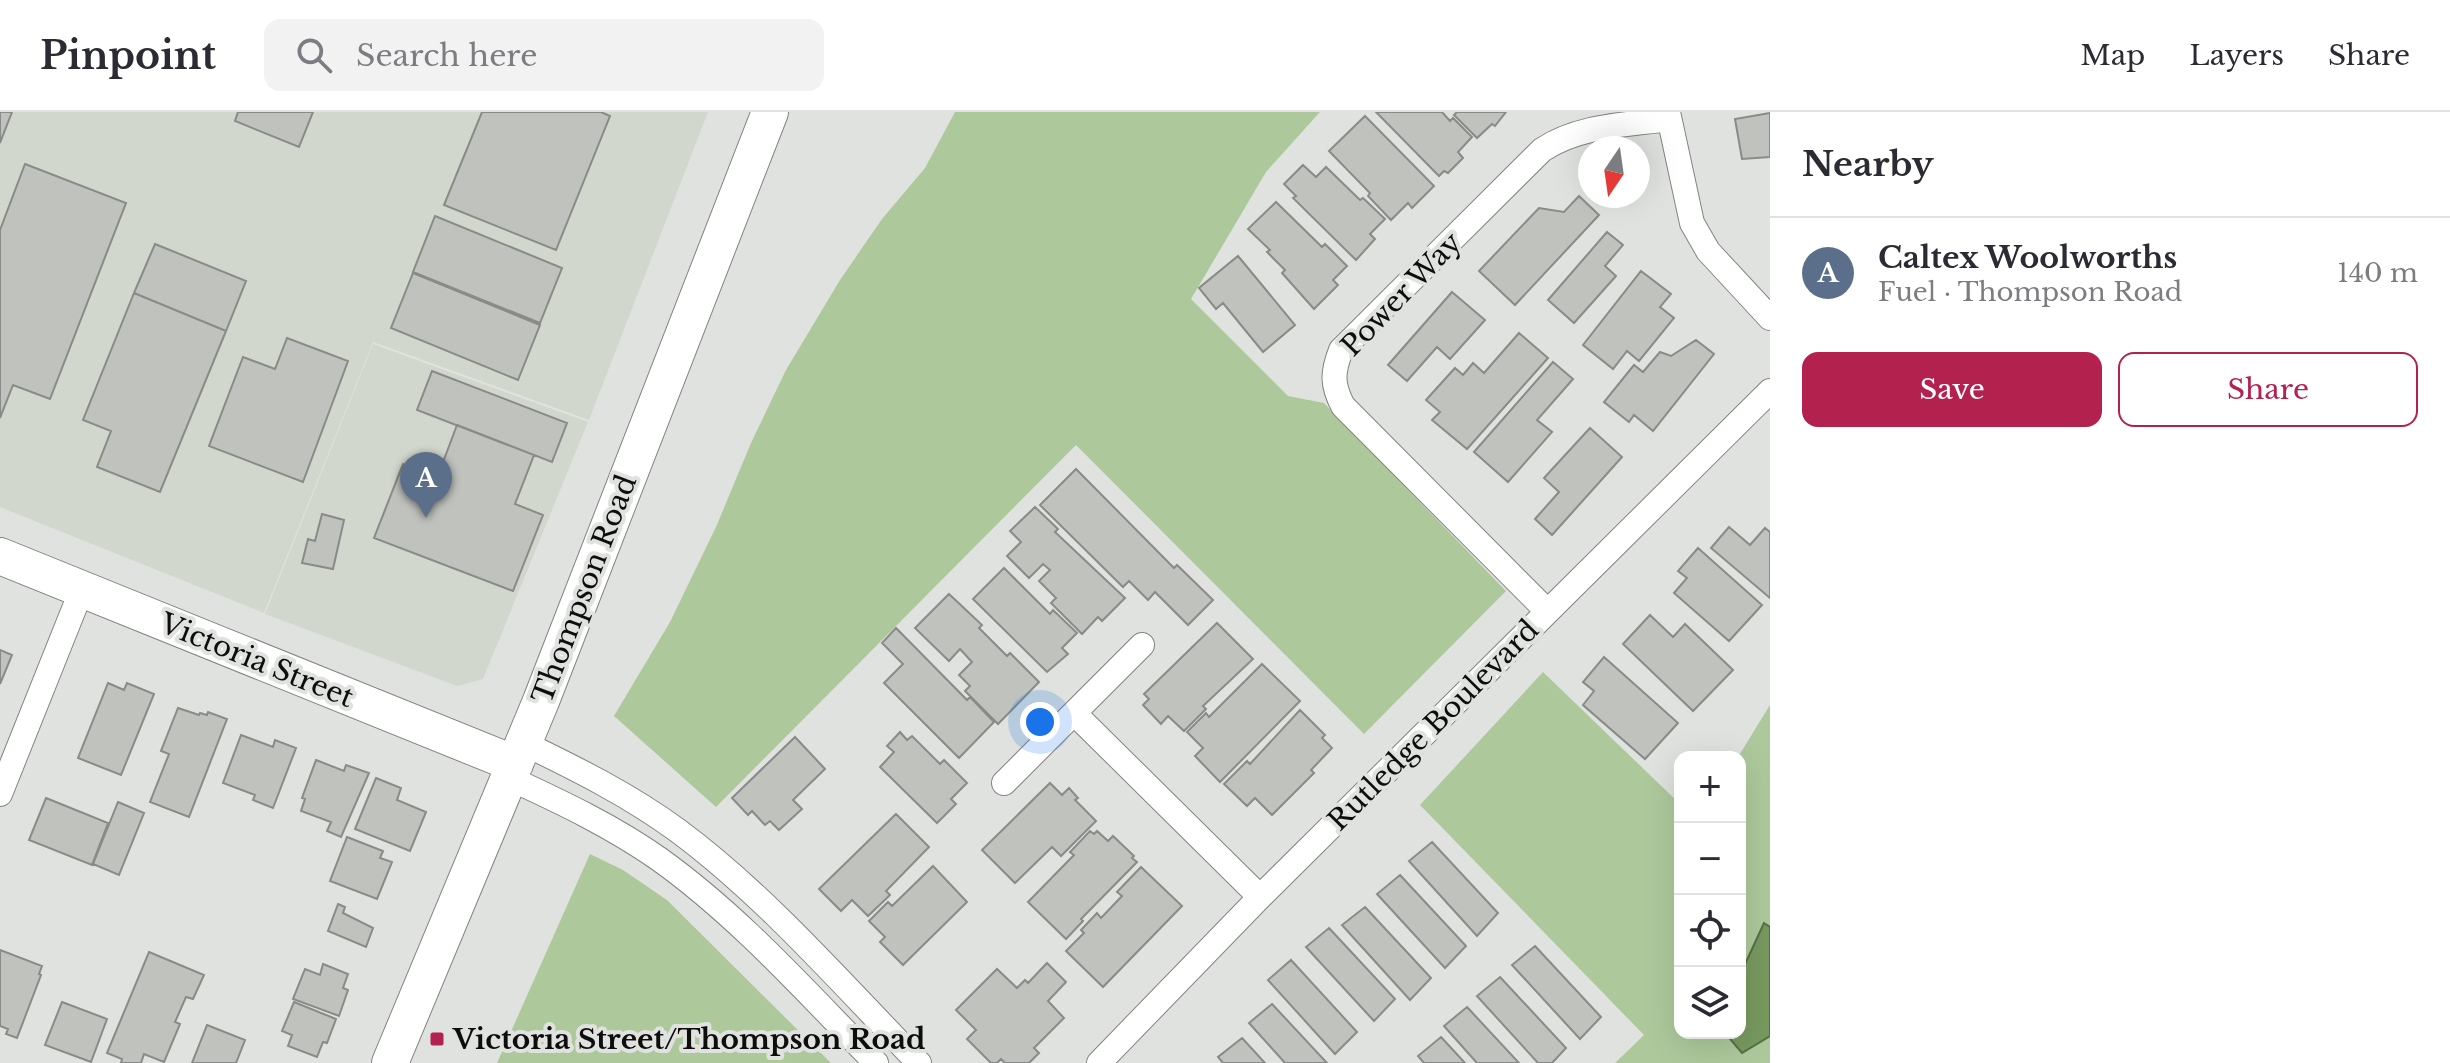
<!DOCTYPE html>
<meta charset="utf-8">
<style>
:root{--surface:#fff;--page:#f2f2f3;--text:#2b2b33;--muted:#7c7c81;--line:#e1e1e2;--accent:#b3224f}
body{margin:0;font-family:"Libre Baskerville",serif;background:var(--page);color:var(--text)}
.controls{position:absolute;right:24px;bottom:24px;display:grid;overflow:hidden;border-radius:16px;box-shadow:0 8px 32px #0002}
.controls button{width:72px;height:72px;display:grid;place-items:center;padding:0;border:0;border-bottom:2px solid var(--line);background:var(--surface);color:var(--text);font:40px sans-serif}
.compass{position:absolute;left:1578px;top:24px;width:72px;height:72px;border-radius:50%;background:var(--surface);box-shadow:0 8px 32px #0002;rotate:193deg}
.you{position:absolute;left:1040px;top:610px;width:28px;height:28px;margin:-20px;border:6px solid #fff;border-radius:50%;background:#1a73e8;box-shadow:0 0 0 12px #1a73e833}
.badge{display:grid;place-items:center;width:52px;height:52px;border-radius:50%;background:var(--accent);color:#fff;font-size:26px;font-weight:700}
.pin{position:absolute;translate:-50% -66px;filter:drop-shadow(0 2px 4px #0008)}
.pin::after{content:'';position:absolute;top:42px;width:28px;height:24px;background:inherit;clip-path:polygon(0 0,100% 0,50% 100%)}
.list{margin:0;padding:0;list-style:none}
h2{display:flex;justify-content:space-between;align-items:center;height:104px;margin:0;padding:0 32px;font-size:34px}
h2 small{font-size:26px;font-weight:400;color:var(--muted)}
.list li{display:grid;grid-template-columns:52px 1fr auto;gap:24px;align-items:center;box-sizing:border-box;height:112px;padding:0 32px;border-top:2px solid var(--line)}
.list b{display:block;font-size:30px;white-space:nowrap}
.list p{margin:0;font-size:26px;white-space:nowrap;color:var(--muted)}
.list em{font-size:26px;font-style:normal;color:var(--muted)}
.actions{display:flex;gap:16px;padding:24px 32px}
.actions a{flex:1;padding:18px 0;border:2px solid var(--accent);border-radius:16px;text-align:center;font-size:28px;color:var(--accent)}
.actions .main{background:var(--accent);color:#fff}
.icon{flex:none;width:44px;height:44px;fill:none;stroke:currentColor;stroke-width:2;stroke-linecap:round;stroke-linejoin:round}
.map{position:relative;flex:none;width:1770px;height:951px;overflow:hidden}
header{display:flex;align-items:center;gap:48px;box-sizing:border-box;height:112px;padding:0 40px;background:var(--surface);border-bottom:2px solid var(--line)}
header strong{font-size:38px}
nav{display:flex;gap:44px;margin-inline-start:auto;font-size:28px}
.search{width:560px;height:72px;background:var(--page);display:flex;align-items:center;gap:20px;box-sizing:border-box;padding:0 28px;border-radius:16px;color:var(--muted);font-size:30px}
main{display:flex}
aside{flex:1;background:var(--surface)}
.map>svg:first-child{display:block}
.built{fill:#d1d7cd}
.green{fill:#adc99c}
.water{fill:#779a5f;stroke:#577046;stroke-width:2}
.building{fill:#c0c2be;stroke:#898b88;stroke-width:2}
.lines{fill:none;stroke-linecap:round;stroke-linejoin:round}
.street-casing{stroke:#828481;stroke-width:26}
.secondary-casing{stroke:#828481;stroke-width:38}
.street{stroke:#fff;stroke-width:24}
.secondary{stroke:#fff;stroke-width:36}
.poi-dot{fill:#b3224f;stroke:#dfe2de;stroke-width:3}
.labels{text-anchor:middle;stroke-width:8;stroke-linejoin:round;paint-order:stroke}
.street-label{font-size:28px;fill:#0d0d0c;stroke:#dfe2de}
.poi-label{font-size:28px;font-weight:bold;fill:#0d0d0c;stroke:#dfe2de;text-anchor:start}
</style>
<header>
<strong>Pinpoint</strong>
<div class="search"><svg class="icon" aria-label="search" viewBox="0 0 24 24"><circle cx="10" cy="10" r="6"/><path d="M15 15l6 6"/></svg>Search here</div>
<nav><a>Map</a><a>Layers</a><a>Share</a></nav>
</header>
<main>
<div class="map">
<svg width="1770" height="951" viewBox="0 0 1770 951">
<rect width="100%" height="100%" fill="#dfe2de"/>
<path class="built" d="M0,0H708L589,308L373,230L264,501L0,395Z
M373,232L588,310L483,567L457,574L265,502Z"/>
<path class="green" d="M955,0H1320L1266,60L1191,187L1288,284L1324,291L1506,479L1364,622L1076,333L716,695L614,604L670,510L716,415L751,331L786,258L840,168L882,107L925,56Z
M1543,560L1680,692V921H1740L1738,645L1770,593V951H1615L1644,923L1420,693Z
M590,742L623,758L667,788L831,951H497Z"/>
<path class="water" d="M1764,811L1770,815V924L1742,941L1725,921H1740V863Z"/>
<path class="building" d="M0,0H12L0,31Z
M238,0H313L299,35L235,9Z
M482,0H601L610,4L556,138L444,93Z
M1376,0H1442L1450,9L1453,6L1472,25L1458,40L1463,46L1448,61L1444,59L1439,64Z
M1457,0H1506L1495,14L1492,12L1477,26L1454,3Z
M1770,1V45L1742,47L1735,7Z
M1365,4L1434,74L1412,96L1408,91L1391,108L1368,84L1370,81L1329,39Z
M25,52L126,91L50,287L13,273L0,306V118Z
M1303,53L1316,65L1326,55L1360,88L1363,86L1385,107L1370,122L1375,127L1356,148L1293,86L1296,84L1284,72Z
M1579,84L1599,103L1515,193L1479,159L1539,96L1564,100Z
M1276,90L1322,135L1325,132L1347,154L1333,168L1338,173L1314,197L1282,161L1285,158L1267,140L1270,138L1248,117Z
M435,104L562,156L540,211L413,160Z
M1607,120L1623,133L1605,154L1616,164L1574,211L1548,188Z
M155,132L246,169L226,219L134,181Z
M1238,144L1295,213L1263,240L1223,191L1216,197L1199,176Z
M1641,159L1671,182L1660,195L1674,206L1639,249L1627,239L1613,257L1583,233Z
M413,161L540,213L518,268L391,216Z
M1452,180L1485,208L1450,247L1437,235L1407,269L1388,253Z
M134,181L226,219L160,380L97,355L111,319L83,308Z
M1519,221L1548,246L1467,337L1432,308L1440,300L1426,288L1455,256L1463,263L1473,251L1484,261Z
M287,226L348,249L303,370L209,334L243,245L275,257Z
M1696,228L1714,242L1653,319L1634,303L1629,310L1604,290L1634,253L1643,260L1660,240L1671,244Z
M1553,250L1573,267L1537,308L1552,320L1508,370L1474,340Z
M432,259L567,311L552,350L417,298Z
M457,313L534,343L515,392L543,403L513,479L374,426L403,352L437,366Z
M1590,316L1622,345L1552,423L1535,407L1559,380L1544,366Z
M1076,357L1174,456L1177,453L1213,488L1188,513L1155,480L1148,488L1129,469L1123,475L1040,393Z
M1035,395L1058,417L1055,420L1125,486L1102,509L1098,505L1082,522L1051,491L1056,486L1039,469L1050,458L1043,452L1029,466L1007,444L1021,430L1010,419Z
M322,402L344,408L333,457L302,451L308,427L315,429Z
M1729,415L1750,433L1765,416L1770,420V486L1711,436Z
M1698,436L1762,493L1729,529L1674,481L1687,466L1678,459Z
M1004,456L1050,502L1053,498L1077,521L1062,536L1068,542L1047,560L973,487Z
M949,482L982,513L979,516L1007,544L1010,541L1039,570L998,612L965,579L970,574L959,563L972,550L960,537L949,549L915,516Z
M1650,503L1673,525L1685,512L1733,558L1693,599L1623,532Z
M1217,511L1253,547L1203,594L1206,597L1184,619L1168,604L1161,612L1143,593L1149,587L1144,582Z
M896,516L967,588L970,585L994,610L959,646L884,571L903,552L882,531Z
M0,538L12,543L0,572Z
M1604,545L1678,611L1645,647L1583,593L1594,579L1583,570Z
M1262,552L1300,589L1220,670L1195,644L1203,636L1187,620L1206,601L1209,605Z
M108,571L124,578L127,571L154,582L121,663L78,646Z
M178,596L199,603L200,601L207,603L208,600L227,607L189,705L150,690L169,642L161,639Z
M1300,598L1325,623L1322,626L1332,636L1311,658L1314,661L1272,703L1255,686L1247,694L1224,672L1247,649L1250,652Z
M900,620L907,628L912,624L940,652L944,648L967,671L951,687L956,692L937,711L880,655L894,640L887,634Z
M241,623L273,635L275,628L296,636L273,696L253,688L255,683L223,671Z
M795,625L825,657L793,688L802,697L779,718L770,709L765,713L752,699L748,703L732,686Z
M316,648L344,659L346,653L369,661L341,725L327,719L331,710L301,699L305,687L302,686Z
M376,666L401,676L397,688L426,700L410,739L355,717Z
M1050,671L1062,683L1069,676L1078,686L1075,688L1096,709L1061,744L1052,735L1015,771L982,738Z
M46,686L108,711L92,753L29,728Z
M118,690L144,701L119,763L93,752Z
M896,702L929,735L886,779L890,783L868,804L852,788L841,799L819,777Z
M1090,719L1094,722L1097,719L1108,729L1113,724L1134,744L1132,746L1137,750L1081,807L1083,809L1066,827L1028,790L1074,743L1070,740Z
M347,725L383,739L380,746L392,750L377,787L330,769Z
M1432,730L1498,801L1477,824L1409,749Z
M933,754L967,790L903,853L880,830L885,825L869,809L888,790L892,794Z
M1141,755L1182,794L1103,875L1066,839L1084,821L1081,818L1097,801L1101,806L1122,784L1117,780Z
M1400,763L1466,834L1445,856L1377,782Z
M338,792L345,795L343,801L373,816L366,835L328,819Z
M1365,795L1431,866L1410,888L1342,813Z
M1329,816L1395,887L1374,909L1306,835Z
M1535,834L1601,905L1580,927L1512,853Z
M0,838L42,854L39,862L41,863L17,926L6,922L8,917L0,914Z
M149,840L204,863L193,887L186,885L175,910L180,912L164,950L144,942L141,951H121L122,947L107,941Z
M1291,848L1357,920L1335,942L1268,868Z
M1047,851L1066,870L1048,889L1064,906L1034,936L1039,941L1029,951H1005L1001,947L997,951H991L967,927L976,918L956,898L997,857L1017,876L1025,868L1028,871Z
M323,852L348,862L343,876L348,878L339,904L293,887L305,857L320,863Z
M1500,865L1566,936L1552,951H1538L1477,884Z
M62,890L107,907L91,950L45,933Z
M294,890L336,907L327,931L323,930L317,945L288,934L292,923L282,919Z
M1272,892L1327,951H1285L1249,911Z
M1467,895L1519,951H1477L1444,914Z
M207,913L245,928L236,951H192Z
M1441,925L1465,951H1424L1418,944Z
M1242,926L1265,951H1223L1218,945Z"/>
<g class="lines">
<g class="street-casing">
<path id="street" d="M1668,0L1692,111L1708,139L1770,206
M1547,499L1343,294C1332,273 1332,261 1341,238L1542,38C1579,13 1627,13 1669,7
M1074,601L1260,785
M523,631C577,657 629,683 677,718C765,783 843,873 919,951
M509,666C561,690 612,714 659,747C740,805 807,881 876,951
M1004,671L1142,533
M0,682L82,477
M1099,951L1260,785L1770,279"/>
</g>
<g class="secondary-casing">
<path id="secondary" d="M0,444L515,652
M390,951L541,589L770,0"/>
</g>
<use href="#street" class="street"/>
<use href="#secondary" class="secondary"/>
</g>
<rect class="poi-dot" x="429" y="919" width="16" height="16" rx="4"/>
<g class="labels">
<g class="street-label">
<text transform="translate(1401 182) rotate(-46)" y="10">Power Way</text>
<text transform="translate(584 477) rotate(-69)" y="10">Thompson Road</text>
<text transform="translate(257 548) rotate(22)" y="10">Victoria Street</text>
<text transform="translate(1433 613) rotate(-45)" y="10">Rutledge Boulevard</text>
</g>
<g class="poi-label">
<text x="453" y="937">Victoria Street/Thompson Road</text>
</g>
</g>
</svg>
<div class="controls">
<button>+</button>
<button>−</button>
<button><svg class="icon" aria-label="locate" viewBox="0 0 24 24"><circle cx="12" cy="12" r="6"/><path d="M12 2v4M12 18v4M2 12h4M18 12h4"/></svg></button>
<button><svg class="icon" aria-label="layers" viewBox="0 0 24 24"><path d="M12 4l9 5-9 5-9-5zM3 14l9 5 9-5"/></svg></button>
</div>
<svg class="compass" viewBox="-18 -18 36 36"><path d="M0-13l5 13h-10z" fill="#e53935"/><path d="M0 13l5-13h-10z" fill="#7c7c81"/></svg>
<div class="you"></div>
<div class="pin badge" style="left:426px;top:406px;background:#5c6f8a">A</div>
</div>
<aside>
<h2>Nearby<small></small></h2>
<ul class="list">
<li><span class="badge" style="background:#5c6f8a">A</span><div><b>Caltex Woolworths</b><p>Fuel · Thompson Road</p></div><em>140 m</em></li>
</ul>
<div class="actions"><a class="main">Save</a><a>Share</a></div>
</aside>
</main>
